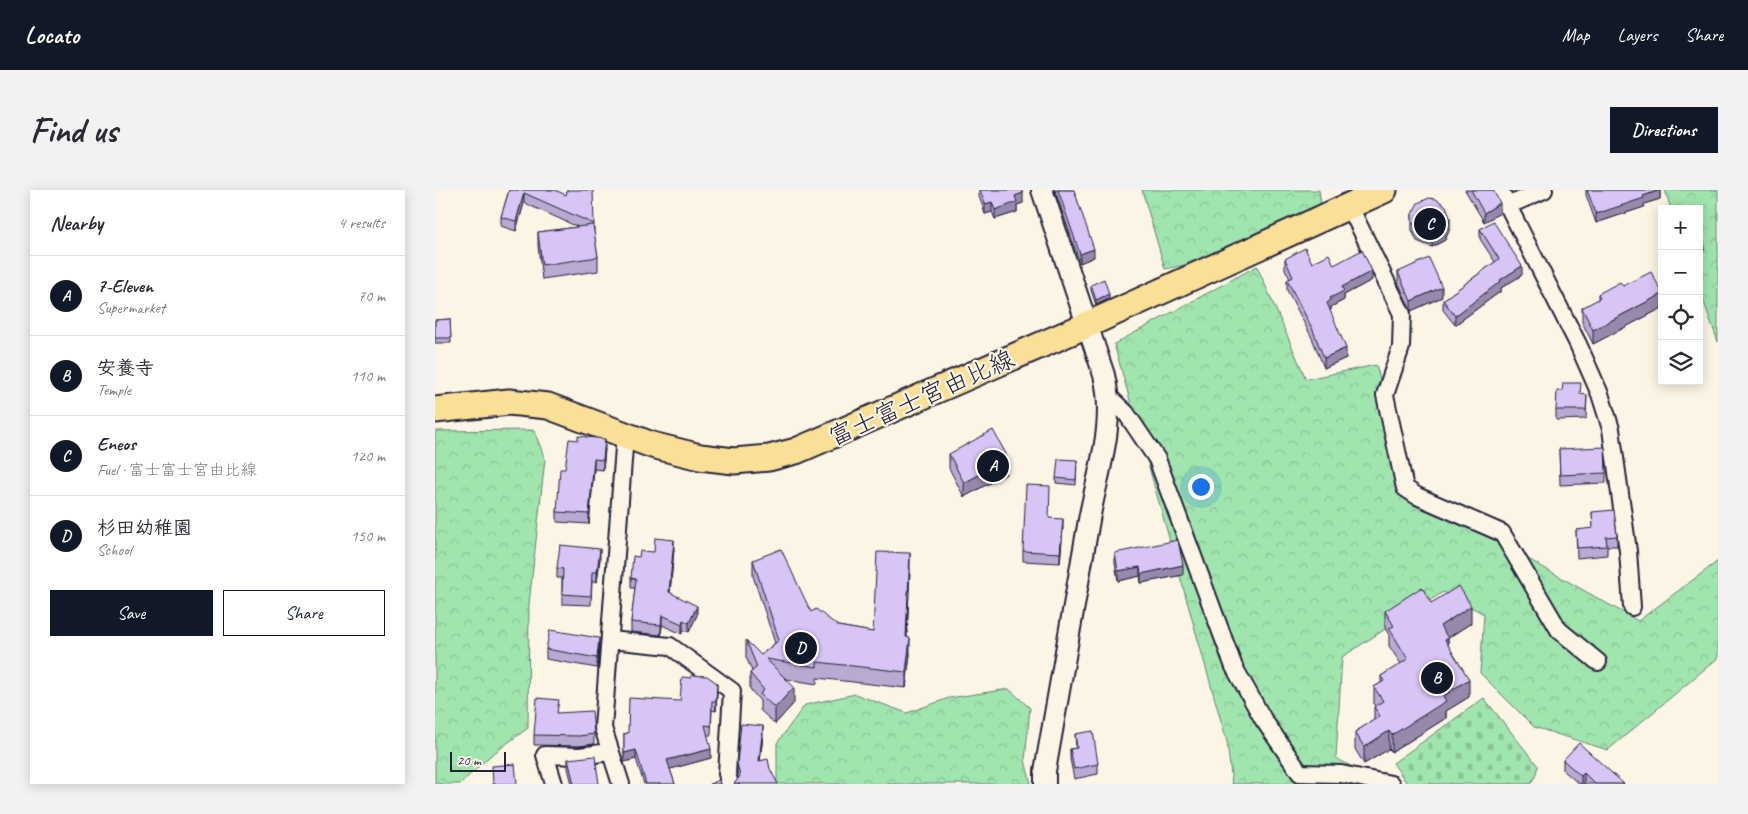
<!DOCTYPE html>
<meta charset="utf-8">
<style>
:root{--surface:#fff;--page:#f2f2f3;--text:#2b2b33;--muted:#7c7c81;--line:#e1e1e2;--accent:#111827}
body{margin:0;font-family:Caveat,"Klee One",sans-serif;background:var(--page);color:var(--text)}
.controls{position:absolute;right:15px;top:15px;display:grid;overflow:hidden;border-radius:0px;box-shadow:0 2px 12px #0003}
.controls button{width:45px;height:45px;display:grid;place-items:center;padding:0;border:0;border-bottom:1px solid var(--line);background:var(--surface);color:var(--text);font:25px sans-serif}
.scale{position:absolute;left:15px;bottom:12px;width:56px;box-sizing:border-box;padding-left:5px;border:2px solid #22223b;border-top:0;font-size:14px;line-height:18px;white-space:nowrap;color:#22223b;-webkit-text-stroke:4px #fcf5e5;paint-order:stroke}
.you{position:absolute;left:765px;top:296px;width:18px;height:18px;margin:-12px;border:4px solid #fff;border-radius:50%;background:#1a73e8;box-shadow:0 0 0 8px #1a73e833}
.badge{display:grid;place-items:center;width:32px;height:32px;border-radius:50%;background:var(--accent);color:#fff;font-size:16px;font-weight:700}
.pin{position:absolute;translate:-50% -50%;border:2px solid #fff;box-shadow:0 1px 5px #0006}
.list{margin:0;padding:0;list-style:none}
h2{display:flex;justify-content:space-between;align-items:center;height:65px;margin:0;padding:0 20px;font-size:21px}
h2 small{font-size:16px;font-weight:400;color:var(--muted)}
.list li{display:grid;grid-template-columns:32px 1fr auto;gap:15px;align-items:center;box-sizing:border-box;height:80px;padding:0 20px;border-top:1px solid var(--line)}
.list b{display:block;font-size:19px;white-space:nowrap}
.list p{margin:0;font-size:16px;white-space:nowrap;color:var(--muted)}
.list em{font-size:16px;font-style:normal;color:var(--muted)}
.actions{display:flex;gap:10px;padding:15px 20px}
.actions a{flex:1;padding:11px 0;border:1px solid var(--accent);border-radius:0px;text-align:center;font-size:18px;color:var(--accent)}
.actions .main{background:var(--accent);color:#fff}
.icon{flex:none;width:28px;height:28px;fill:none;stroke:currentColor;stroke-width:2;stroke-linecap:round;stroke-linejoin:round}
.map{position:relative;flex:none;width:1283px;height:594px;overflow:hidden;border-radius:0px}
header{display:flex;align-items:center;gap:30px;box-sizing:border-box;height:70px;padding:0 25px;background:var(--accent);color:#fff}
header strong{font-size:24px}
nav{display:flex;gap:28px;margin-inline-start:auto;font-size:18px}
.intro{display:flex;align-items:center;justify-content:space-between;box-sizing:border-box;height:120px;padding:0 30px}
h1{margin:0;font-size:35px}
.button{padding:12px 22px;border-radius:0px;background:var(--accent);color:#fff;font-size:18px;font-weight:700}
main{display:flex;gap:30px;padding:0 30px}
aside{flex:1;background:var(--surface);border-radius:0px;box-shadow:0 2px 12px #0003}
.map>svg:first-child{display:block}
.forest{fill:url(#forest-crowns);stroke:#618374}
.cemetery{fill:url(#cemetery-stones);stroke:#618374}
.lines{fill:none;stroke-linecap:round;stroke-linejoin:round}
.minor-casing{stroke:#22223b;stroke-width:20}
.tertiary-casing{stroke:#22223b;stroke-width:24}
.primary-casing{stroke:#22223b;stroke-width:29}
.minor{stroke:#fcf5e5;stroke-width:16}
.tertiary{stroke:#fcf5e5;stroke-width:20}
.primary{stroke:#fadf96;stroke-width:25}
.wall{fill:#baa9d3;stroke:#22223b}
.shaded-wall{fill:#9789ac;stroke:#22223b}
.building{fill:#d8c4f5;stroke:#22223b}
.labels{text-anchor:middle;stroke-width:4.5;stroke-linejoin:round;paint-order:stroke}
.street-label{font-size:25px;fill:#22223b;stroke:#fcf5e5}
</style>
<header>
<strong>Locato</strong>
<nav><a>Map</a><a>Layers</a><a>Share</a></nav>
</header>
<div class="intro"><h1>Find us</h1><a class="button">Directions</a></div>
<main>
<aside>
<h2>Nearby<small>4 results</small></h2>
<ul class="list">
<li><span class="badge">A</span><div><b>7-Eleven</b><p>Supermarket</p></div><em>70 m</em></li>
<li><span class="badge">B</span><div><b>安養寺</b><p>Temple</p></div><em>110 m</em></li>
<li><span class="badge">C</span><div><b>Eneos</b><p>Fuel · 富士富士宮由比線</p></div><em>120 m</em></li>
<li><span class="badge">D</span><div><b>杉田幼稚園</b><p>School</p></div><em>150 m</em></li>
</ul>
<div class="actions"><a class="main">Save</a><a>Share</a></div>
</aside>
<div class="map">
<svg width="1283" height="594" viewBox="0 0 1283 594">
<defs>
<pattern id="forest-crowns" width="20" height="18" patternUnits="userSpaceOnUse" patternTransform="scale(1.25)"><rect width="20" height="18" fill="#a0e4ae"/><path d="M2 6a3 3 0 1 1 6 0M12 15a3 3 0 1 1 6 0" fill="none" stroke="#8ac397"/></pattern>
<pattern id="cemetery-stones" width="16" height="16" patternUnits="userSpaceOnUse" patternTransform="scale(1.25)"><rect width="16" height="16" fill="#a0e4ae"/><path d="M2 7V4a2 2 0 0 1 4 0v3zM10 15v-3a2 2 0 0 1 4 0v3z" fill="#8ac397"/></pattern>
</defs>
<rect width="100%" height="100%" fill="#fcf5e5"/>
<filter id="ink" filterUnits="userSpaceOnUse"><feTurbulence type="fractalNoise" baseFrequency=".02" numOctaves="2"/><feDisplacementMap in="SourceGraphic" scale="10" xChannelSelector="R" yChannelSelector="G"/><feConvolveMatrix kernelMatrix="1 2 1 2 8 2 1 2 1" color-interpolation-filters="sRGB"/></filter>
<g filter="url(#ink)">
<path class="forest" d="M707,0H884L886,15L781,69L730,79Z
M1230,0H1283V152L1264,98V19H1236Z
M822,76L871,189L941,175L975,292L982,306L1203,431L1283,371V468L1173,560L1099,537L1045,483L1049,424L1008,402L907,467L901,568L949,594H797L792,552L679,154Z
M99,240L110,269L94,414L93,538L55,566L25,594H0V241Z
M574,499L595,518L590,570L596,594H342V553L370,515L420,504L472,523L514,508Z"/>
<path class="cemetery" d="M1049,508L1103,576L1100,587L1095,594H974L971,592L958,573Z"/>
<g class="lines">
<g class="minor-casing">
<path id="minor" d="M1065,0L1143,154L1165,204L1176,239L1193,361L1197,417
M914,15L967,124L966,157L950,205L970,298L982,306L1067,343L1124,440L1163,472
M1072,16L1109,0
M674,207L691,223L722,269L799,477L828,529L865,583L906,584L956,594
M175,450L235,456L297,501L292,584L295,594
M119,594L110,565L145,566L174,562
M186,594L168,538L190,244"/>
</g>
<g class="tertiary-casing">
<path id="tertiary" d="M607,0L669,185C681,235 663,280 654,330C639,414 625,497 610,581V594"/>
</g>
<g class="primary-casing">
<path id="primary" d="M0,220L74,212L113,216L217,255L265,267L299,271L334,268L361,261L652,135L949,0"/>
</g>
<use href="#minor" class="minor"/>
<use href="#tertiary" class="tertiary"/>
<use href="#primary" class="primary"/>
</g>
<path class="wall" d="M74,0H120L159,34V43L163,67V81L107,89L103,56V42L143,37L89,13L81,41L66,36V27Z
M544,0H586L588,13L582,15V22L560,29L557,22L550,24L544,6Z
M620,0H639L659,67L645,73Z
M1030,0H1058L1065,23L1049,32Z
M1151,0H1225V9L1209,14V17L1161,33L1151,5Z
M977,24L1015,38L1010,50L997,57L982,51L977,40Z
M1045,39L1087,85L1066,98V101L1020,135L1008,120V110L1060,72L1045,49Z
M850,69L877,73L899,75L937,90L909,105V110L896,117V120L895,121L911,168L889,178L877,148L852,100V90L855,89L850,79Z
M963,82L1007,107L976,121L963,92Z
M656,95L674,109L661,115L656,100Z
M1188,96L1227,102V118L1158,154L1147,132V118L1163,110V104Z
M15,129L16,153H0V130Z
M1146,204L1152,205L1151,229L1121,230V220Z
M170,259L168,280L159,279L154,334L122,332V322L130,279Z
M1124,259L1171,283V293L1125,295Z
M514,264L571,284L529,307L514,278Z
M642,270L641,295L621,293V288Z
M1157,322L1182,346V356H1172V365L1142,368L1141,340L1158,339Z
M614,328L628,338L625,373L588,371V361Z
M239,359L235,403L262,425L254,442L248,440L247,444L227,435L226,445L196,442V432L200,398H196V388L204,367L219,362Z
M680,363L748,385L706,393L705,386L683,391L680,373Z
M165,369L162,392L157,391L156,415L127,414V388H122V378Z
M318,370L376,422L403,436L438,442L475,379L472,447L475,464L471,498L382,488V494L351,489L359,513L340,534L325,520V511L315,499V483L317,481L311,467V450L326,465L340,453L318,386Z
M996,413L1036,433L1013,448V455L1034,507L1011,521V528L957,562L954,559L929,574L920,559V542L939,530V517L940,516L939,515V497L946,493V486L966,474L954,456V445L950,438V421Z
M164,458L162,478L111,469V459Z
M256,488L282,503L281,521L277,520L276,545H272L276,568L235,579L240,594H209L201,569L189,572V544L193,543L245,511Z
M123,523L159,544V554L144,556L99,555V545Z
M640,544L663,574V584L639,589L635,569V559L641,558Z
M328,546L325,570L303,588L302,583V573Z
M133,569L164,594H137L133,578Z
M1128,570L1189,594H1150L1149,593L1148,594H1144L1128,580Z"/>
<path class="shaded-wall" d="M1225,0V9L1209,14V17L1161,33V24L1208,6Z
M89,3V13L81,41V31Z
M588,3V13L582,15V22L560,29V20L580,6Z
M557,12V22L550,24V14Z
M1065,13V23L1049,32V23Z
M1015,28V38L1010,50L997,57V47Z
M1269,51V61L1264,63V53Z
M659,59V67L645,73V64Z
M1087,76V85L1066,98V101L1020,135V126L1065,90Z
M937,81V90L909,105V110L896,117V120L892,123V113L895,108L907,97Z
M1007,97V107L976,121V111Z
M674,104V109L661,115V110Z
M1227,104V118L1158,154V140Z
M911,158V168L889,178V168Z
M170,249V259L168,280V270Z
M159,269V279L154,334V324Z
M571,270V284L529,307V293Z
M628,329V338L625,373V363Z
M239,350V359L234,412V402Z
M165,359V369L162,392V382Z
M475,363V379L471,463V447Z
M748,375V385L706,393V384Z
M705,377V386L683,391V381Z
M262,416V425L254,442V433Z
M1036,416V433L1013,448V465L1005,436Z
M227,425V435L226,445V435Z
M248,430V440L247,444V434Z
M164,448V458L162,478V468Z
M475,448V464L471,498V482Z
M1034,489V507L1011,521V528L957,562V545L1008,506Z
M282,493V503L281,521V511Z
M359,497V513L340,534V518Z
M328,536V546L324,580V571Z
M954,541V559L929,574V557Z
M276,559V568L232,580V570Z
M201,560V569L189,572V563Z
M1149,583V593L1148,594H1146V586Z"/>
<path class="building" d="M74,0H120L131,5L132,0H158L159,34L89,3L81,31L66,27Z
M545,0H586L588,3L580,6L582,12L560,20L557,12L550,14Z
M623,0H639L659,59L645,64Z
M1036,0H1058L1065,13L1049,23Z
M1152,0H1225L1208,6L1209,8L1161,24Z
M994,8L1001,9L1011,16L1015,28L1010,40L997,47L982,41L977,30V24L983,13Z
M1058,31L1087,76L1065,90L1066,91L1020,126L1008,110L1064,69L1045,39Z
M158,35L163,67L107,75L103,42Z
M1264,38L1269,51L1264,53Z
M870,58L877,73L894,64L899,75L927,60L937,81L907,97L909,101L895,108L896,110L892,113L911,158L889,168L877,138L852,90L858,87L850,69Z
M994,68L1007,97L976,111L963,82Z
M1216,82L1227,102V104L1158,140L1147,118L1165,108L1163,104L1185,92L1188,96Z
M669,89L674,104L661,110L656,95Z
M15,129L16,148H0V130Z
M1128,193H1146L1145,204L1152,205L1151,220H1121L1122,201H1127Z
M558,240L571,264V270L529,293L514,264Z
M143,246L170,249L168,270L159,269L154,324L122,322L125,279H130L134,249L143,250Z
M1170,257L1171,283L1125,285L1124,259Z
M623,269L642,270L641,290L621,288Z
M591,295L615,296L614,328L628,329L625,363L588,361Z
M1179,320L1182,346L1171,347L1172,356L1142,358L1141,340L1158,338L1157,322Z
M220,348L239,350L234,402L262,416L254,433L248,430L247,434L227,425L226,435L196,432L201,389L196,388L198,366L204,367L205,361L219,362Z
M743,350L748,375L706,384L705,377L683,381L680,363Z
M125,355L165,359L162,382H157L156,406L127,404L128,379L122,378Z
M346,359L376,422L381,419L403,436L438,442L442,362L475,363L471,447L475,448L471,482L382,472V477L331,469L359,497L340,518L325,504L329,500L315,483L322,477L311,450L326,465L344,450L318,370Z
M1024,396L1036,416L1005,436L1013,448L1010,450L1034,489L1008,506L1011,511L957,545L954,541L929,557L920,542L945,526L939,517L948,511L939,497L949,491L946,486L973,469L954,438L959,436L950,421L987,397L996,413Z
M115,440L164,448L162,468L111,459Z
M256,485L272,486L282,493L281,511H277L276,536L270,535L276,559L232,570L240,594H211L201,560L189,563V544L193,543L194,508L245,511L247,487L256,488Z
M102,508L124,510L122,523L157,521L159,544L144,546L99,545Z
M306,534L328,536L324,571L333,569L335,579L343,594H299L305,586L302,573Z
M658,541L663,574L639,579L635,559L642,558L640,544Z
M1144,553L1189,594H1160L1149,583L1146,586L1128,570Z
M160,566L164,594H139L133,569Z
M80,574L82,594H58L57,576Z
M284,590L285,594H275Z"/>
</g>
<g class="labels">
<g class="street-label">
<text transform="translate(486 207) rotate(-24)" y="9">富士富士宮由比線</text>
</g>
</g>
</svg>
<div class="controls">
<button>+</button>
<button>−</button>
<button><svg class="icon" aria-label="locate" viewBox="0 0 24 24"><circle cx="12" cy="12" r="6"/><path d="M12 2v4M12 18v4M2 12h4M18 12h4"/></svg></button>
<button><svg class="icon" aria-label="layers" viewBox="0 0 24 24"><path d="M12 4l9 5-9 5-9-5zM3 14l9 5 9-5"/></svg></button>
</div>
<div class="scale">20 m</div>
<div class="you"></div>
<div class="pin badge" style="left:558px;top:276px">A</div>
<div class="pin badge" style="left:1002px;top:488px">B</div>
<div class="pin badge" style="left:995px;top:34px">C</div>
<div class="pin badge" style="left:366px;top:458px">D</div>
</div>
</main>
